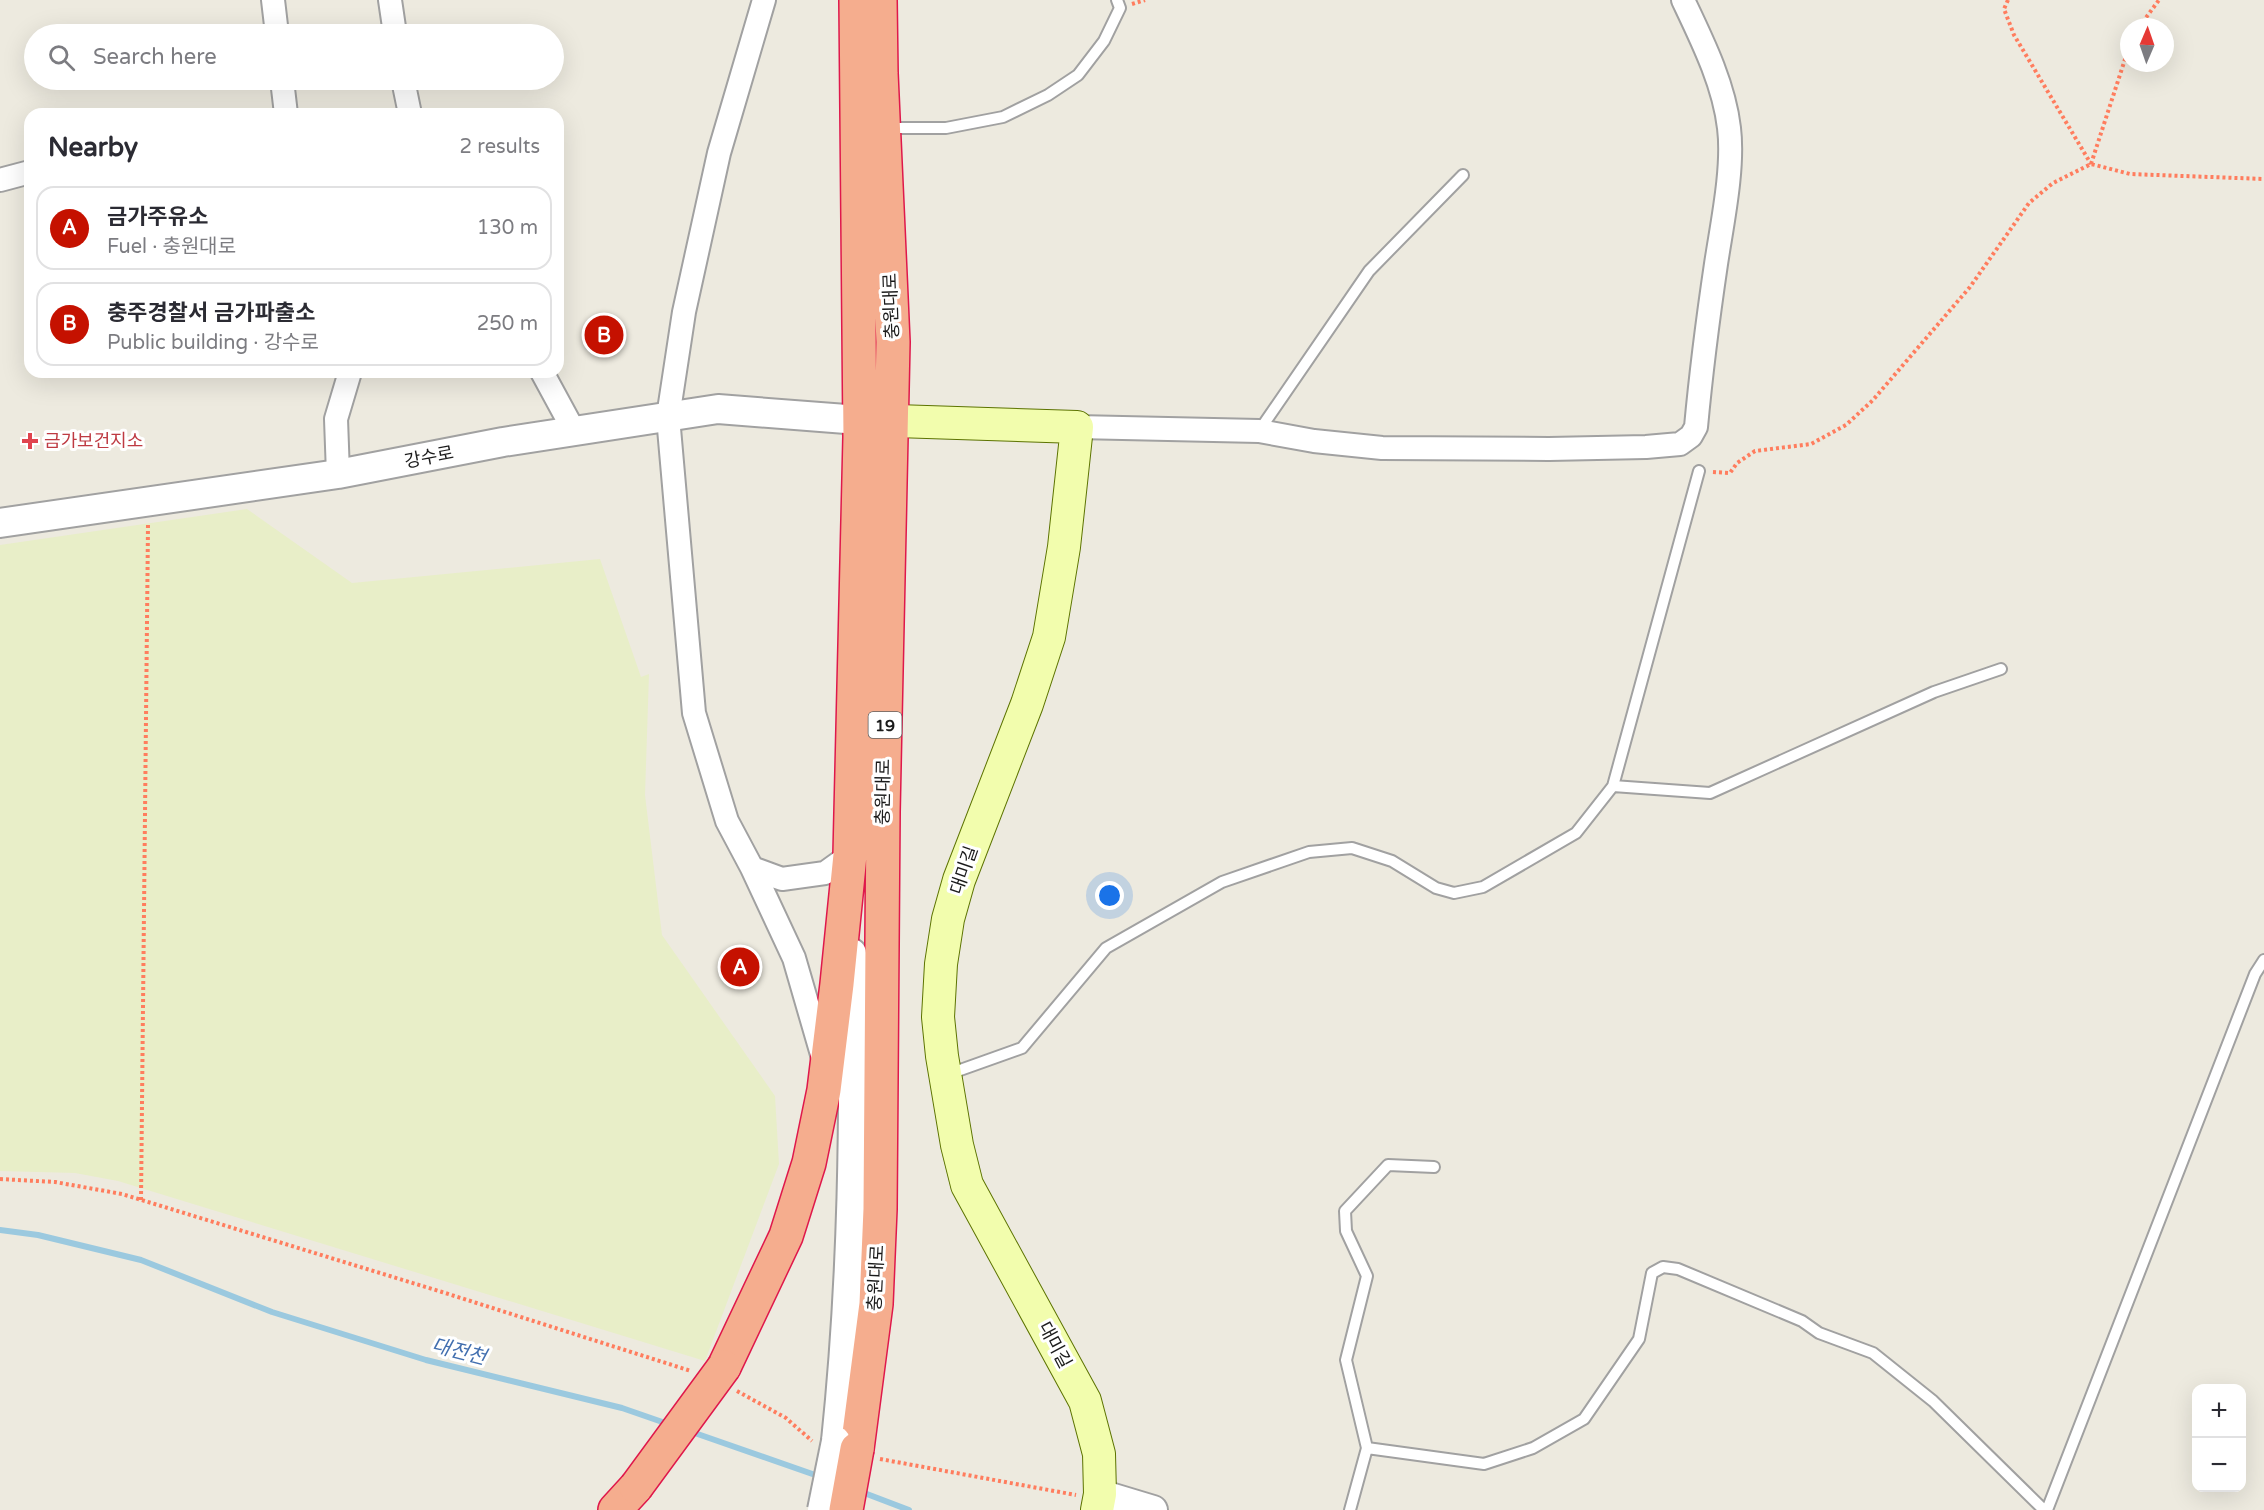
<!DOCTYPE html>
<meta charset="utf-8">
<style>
:root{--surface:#fff;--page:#f7f7f7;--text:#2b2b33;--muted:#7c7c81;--line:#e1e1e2;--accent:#c51100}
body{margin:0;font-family:"Varela Round","Noto Sans KR",sans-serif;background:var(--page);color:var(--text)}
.controls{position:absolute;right:18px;bottom:18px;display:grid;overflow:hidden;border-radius:12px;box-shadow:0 6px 24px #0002}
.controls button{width:54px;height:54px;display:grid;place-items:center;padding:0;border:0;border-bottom:2px solid var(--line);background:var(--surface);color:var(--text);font:30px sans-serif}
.compass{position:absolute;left:2120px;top:18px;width:54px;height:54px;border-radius:50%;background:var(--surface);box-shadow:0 6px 24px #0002;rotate:2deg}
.you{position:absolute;left:1110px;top:896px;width:21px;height:21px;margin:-15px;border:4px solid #fff;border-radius:50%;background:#1a73e8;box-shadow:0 0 0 9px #1a73e833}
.badge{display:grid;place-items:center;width:39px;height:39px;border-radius:50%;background:var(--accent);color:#fff;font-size:20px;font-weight:700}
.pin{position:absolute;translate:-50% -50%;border:3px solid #fff;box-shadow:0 2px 6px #0006}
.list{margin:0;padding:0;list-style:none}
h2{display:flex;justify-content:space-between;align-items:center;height:78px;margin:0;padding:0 24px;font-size:26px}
h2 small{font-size:20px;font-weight:400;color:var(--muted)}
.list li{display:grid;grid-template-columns:39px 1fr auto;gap:18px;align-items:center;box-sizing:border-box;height:84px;margin:0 12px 12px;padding:0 12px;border:2px solid var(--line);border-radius:18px}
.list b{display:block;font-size:22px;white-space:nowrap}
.list p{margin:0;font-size:20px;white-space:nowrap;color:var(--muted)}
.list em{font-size:20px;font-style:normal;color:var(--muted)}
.icon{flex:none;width:33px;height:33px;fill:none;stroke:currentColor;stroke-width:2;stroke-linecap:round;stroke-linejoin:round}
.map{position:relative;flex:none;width:2264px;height:1510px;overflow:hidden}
.search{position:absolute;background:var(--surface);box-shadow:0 6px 24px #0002;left:24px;top:24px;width:540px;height:66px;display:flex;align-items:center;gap:15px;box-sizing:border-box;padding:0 21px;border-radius:33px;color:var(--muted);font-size:22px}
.panel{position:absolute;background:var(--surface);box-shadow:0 6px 24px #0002;left:24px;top:108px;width:540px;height:270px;border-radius:18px}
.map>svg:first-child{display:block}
.farmland{fill:#e8eec8}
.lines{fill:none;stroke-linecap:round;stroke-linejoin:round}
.stream{stroke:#9bc9df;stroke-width:6}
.service-casing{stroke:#a1a1a1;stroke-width:14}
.minor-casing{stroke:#a1a1a1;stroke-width:26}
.tertiary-casing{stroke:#a1a1a1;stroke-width:32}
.secondary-casing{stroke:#5c7300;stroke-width:34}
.trunk-casing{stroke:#df184b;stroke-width:36}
.path{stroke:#ff7d5e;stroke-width:4;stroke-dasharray:3 3;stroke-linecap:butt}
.service{stroke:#fff;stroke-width:10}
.minor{stroke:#fff;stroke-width:22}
.tertiary{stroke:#fff;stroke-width:28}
.secondary{stroke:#f2fdad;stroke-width:32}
.trunk{stroke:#f5ad8e;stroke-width:33}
.tertiary-bridge-casing{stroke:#a1a1a1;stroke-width:32;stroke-linecap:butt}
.trunk-bridge-casing{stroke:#df184b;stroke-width:36;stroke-linecap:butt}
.tertiary-bridge{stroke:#fff;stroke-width:28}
.trunk-bridge{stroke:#f5ad8e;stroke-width:33}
.health-dot{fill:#e0444e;stroke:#fff;stroke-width:2}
.labels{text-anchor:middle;stroke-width:6;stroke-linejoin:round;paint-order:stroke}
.shield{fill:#fff;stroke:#5f5f5f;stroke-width:1.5}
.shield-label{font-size:16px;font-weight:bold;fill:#1a1a1a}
.street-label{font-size:18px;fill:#1a1a1a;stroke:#fff}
.health-label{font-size:18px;fill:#be3a42;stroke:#fff;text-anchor:start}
.water-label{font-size:20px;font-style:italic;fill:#426faf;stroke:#fff}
</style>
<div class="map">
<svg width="2264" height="1510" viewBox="0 0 2264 1510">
<rect width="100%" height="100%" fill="#edeadf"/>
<path class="farmland" d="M247,509L352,583L600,559L641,677L649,674L645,795L662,935L775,1096L779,1164L705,1361L118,1181L75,1173L0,1171V545Z"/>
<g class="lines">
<path class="stream" d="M0,1230L38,1235L141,1260L272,1312L426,1360L622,1408L671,1425
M689,1431L821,1477
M859,1491L909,1510"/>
<g class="service-casing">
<path id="service" d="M887,128H946L1003,117L1048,95L1078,75L1104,41L1120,8L1117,0
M1259,431L1369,271L1463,175
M1613,786L1710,793L1934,692L2001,669
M949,1074L1022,1048L1106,948L1222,882L1309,852L1352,848L1392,861L1436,888L1454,893L1483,887L1576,833L1613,786L1699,471
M1367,1448L1484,1464L1533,1448L1584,1419L1639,1339L1652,1273L1663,1267L1678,1269L1802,1321L1819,1333L1873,1353L1933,1401L2044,1510
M1350,1510L1367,1448L1346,1360L1367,1276L1346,1231L1345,1211L1388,1165L1434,1167
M2047,1510L2255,974L2264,960"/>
</g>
<g class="minor-casing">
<path id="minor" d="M273,0L277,34
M390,0L395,34
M282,80L286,114
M403,80L410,114
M0,180L30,172
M542,372L574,431
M1077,427L1259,431L1314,441L1382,448L1549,449L1646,447L1680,444L1691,436L1696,427C1701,373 1708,318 1716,264C1722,224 1734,168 1729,128C1724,84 1702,40 1683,0
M338,474L336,419L350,372
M752,868L727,821L694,713L668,417L684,312L719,153L764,0
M823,1058L794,958L752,868L782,879L825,873L850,855"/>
</g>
<g class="tertiary-casing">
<path id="tertiary" d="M0,523L338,474L503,442L718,409L859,420
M836,1441C853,1279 855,1116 852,953
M1100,1494L1153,1510"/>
</g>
<g class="secondary-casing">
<path id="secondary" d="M866,420L1077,427L1064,547L1049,637L1027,704L959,880L948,919L941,964L938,1017L942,1056L957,1145L967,1185L1085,1401L1099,1454L1100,1494L1097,1510"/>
</g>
<g class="trunk-casing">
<path id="trunk" d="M724,1367L786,1236L809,1163L824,1090L837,984L850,855L860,437L856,0
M857,1449L876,1304L880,1209L883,812L893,342L881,73L880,0
M615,1510L636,1487"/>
</g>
<path class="path" d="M2008,0L2004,9L2014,35L2091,164
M1132,4L1145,0
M2139,27L2159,0
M2091,164L2129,47
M1713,472L1730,473L1737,463L1755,451L1811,444L1846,425L1873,400L1970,287L2029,203L2053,183L2091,164L2130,174L2264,179
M0,1179L55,1182L122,1194L442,1292L691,1371
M141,1200L148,525
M737,1391L786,1418L812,1441
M880,1459L1076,1495"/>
<use href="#service" class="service"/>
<use href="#minor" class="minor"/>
<use href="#tertiary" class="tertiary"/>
<use href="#secondary" class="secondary"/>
<use href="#trunk" class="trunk"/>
<g class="tertiary-bridge-casing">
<path id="tertiary-bridge" d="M822,1510L836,1441"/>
</g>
<g class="trunk-bridge-casing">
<path id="trunk-bridge" d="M636,1487L724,1367
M846,1510L857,1449"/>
</g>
<use href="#tertiary-bridge" class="tertiary-bridge"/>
<use href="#trunk-bridge" class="trunk-bridge"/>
</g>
<path class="health-dot" d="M27 432h6v6h6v6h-6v6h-6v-6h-6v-6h6z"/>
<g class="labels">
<rect class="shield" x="868.5" y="712" width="33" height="26" rx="4.5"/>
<g class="shield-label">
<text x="885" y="731">19</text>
</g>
<g class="street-label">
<text transform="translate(891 306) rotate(-92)" y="6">충원대로</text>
<text transform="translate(429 457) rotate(-11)" y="6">강수로</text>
<text transform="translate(883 792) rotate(-89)" y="6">충원대로</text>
<text transform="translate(964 870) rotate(-71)" y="6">대미길</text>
<text transform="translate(876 1278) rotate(-87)" y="6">충원대로</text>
<text transform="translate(1055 1345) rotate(62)" y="6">대미길</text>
</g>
<g class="health-label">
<text x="44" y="447">금가보건지소</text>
</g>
<g class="water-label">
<text transform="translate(459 1351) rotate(14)" y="7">대전천</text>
</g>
</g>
</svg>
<div class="controls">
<button>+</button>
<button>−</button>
</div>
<svg class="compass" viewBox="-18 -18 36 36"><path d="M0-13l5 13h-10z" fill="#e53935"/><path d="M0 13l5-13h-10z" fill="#7c7c81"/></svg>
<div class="you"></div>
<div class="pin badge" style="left:740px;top:967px">A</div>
<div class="pin badge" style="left:604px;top:335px">B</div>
<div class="search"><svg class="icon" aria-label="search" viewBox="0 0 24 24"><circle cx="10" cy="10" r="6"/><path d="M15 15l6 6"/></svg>Search here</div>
<section class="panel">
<h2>Nearby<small>2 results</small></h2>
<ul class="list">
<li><span class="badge">A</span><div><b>금가주유소</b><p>Fuel · 충원대로</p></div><em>130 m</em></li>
<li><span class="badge">B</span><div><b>충주경찰서 금가파출소</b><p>Public building · 강수로</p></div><em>250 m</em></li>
</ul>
</section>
</div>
